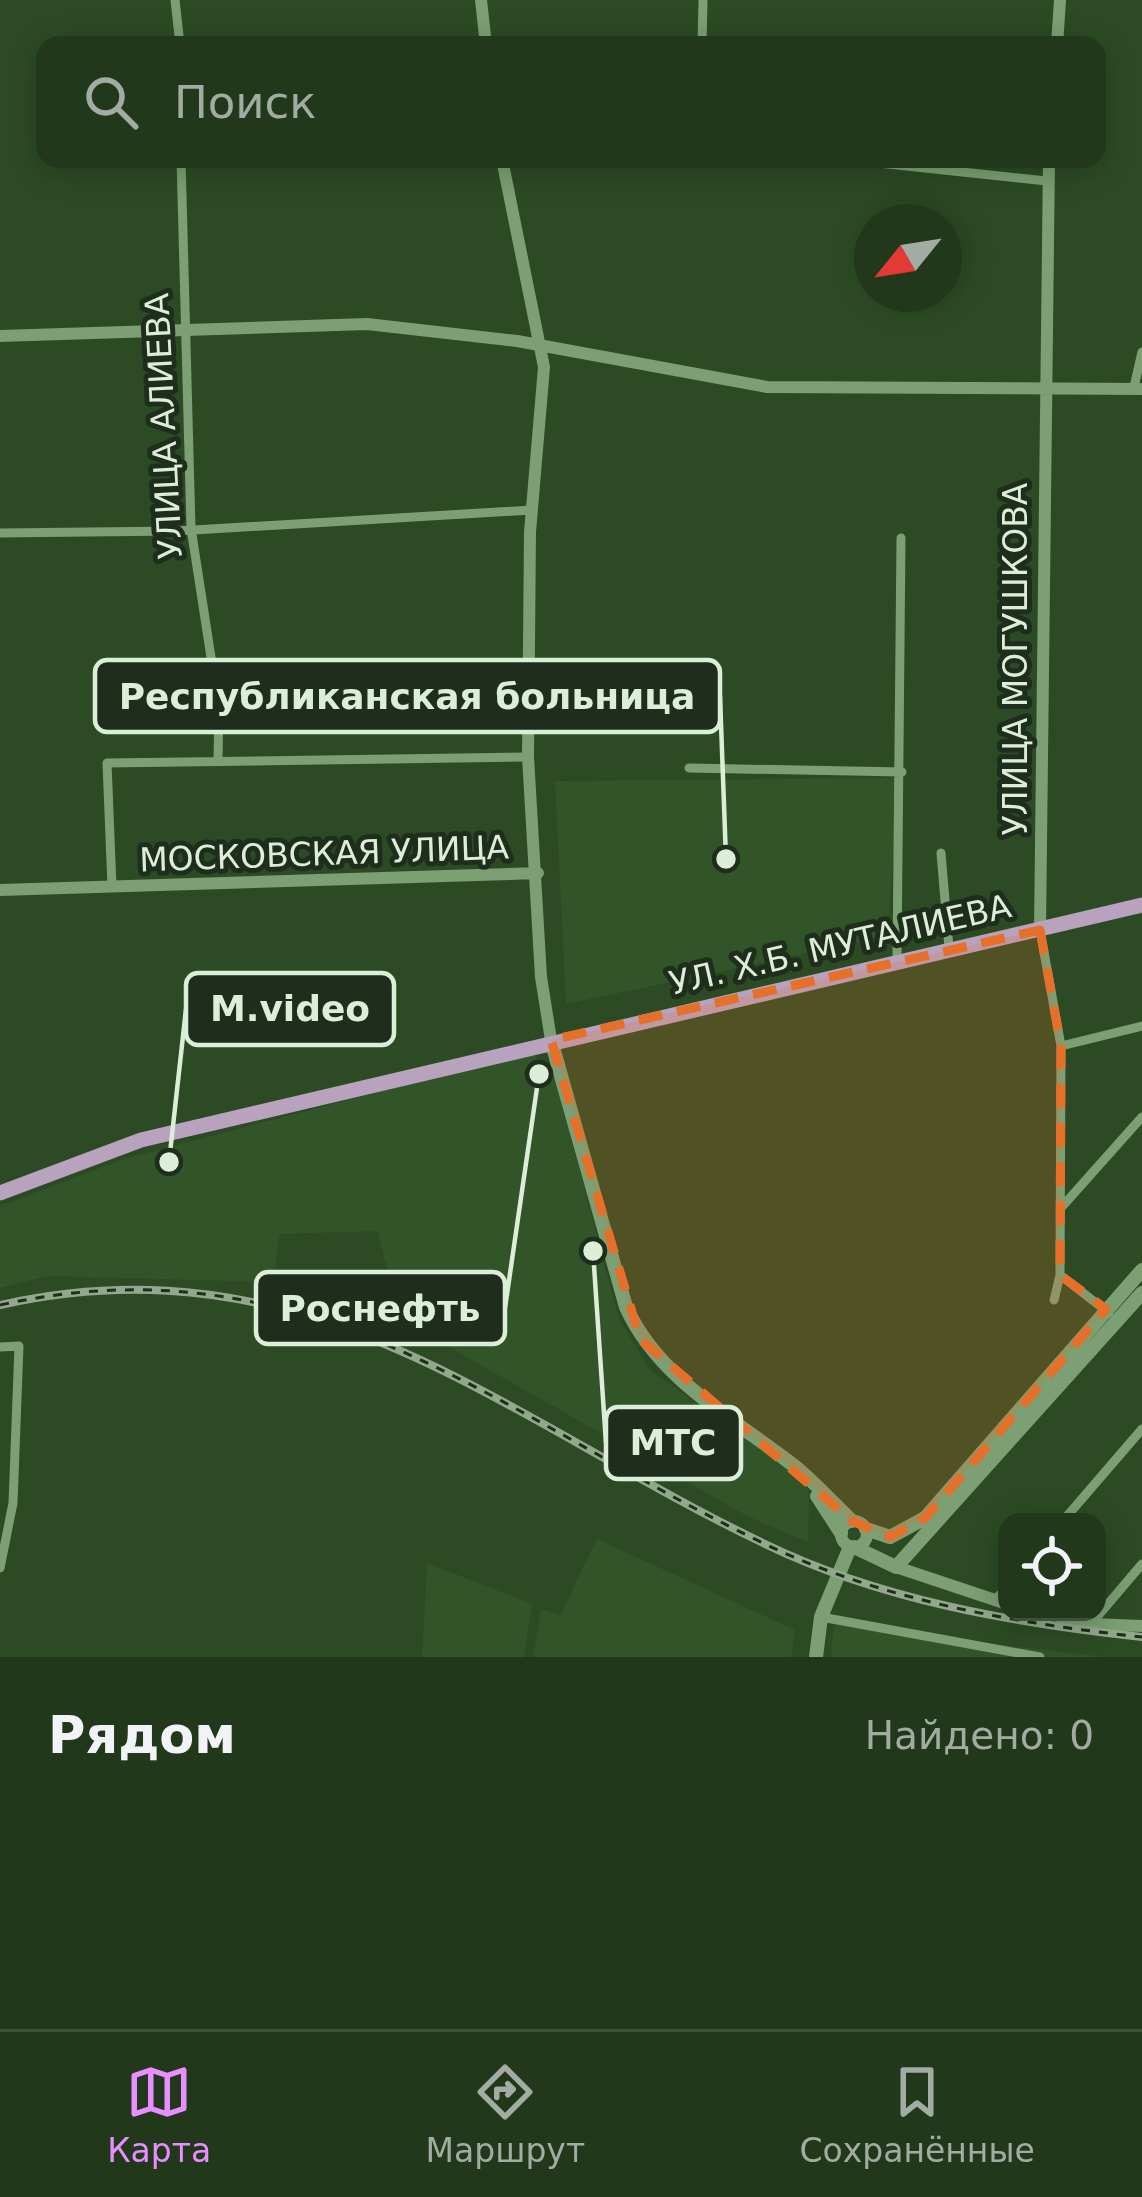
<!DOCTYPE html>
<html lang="ru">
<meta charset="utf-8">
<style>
:root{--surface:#21381b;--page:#2d4328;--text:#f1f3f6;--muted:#a2aca3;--line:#3e523a;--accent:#e88eff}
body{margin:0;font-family:"DejaVu Sans",sans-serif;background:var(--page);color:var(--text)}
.controls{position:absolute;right:36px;bottom:36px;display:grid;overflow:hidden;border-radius:24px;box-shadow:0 6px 30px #0003}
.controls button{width:108px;height:108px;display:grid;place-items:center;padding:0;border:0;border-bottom:3px solid var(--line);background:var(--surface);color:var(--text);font:60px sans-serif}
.compass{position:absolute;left:854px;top:204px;width:108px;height:108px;border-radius:50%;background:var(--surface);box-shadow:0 6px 30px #0003;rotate:240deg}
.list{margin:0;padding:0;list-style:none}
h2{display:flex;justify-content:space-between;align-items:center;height:156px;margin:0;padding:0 48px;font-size:51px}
h2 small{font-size:39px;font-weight:400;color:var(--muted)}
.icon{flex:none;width:66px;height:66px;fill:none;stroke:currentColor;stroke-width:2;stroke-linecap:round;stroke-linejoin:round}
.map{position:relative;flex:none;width:1142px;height:1657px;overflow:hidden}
.search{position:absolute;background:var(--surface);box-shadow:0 6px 30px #0003;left:36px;right:36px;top:36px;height:132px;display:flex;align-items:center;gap:30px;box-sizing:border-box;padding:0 42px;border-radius:24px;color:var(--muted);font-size:45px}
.sheet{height:372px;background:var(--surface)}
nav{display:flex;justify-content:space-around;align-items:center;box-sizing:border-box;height:168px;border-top:3px solid var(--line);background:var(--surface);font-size:33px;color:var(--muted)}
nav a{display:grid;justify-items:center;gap:6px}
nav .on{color:var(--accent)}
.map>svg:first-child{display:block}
.built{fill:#315528}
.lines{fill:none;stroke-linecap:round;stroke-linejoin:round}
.minor{stroke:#7c9f74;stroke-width:9}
.tertiary{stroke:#7c9f74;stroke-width:12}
.secondary{stroke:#7c9f74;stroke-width:14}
.primary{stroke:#b8a2be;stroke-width:15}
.rail-casing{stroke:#91a88a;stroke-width:8}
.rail{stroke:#1f2d1c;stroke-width:3;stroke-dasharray:9;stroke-linecap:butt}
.marked{fill:#e66f2a;fill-opacity:0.2;stroke:#e66f2a;stroke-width:9;stroke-dasharray:24 15;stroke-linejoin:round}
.labels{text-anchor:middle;stroke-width:10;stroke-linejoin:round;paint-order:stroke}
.street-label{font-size:33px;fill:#dceed7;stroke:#1f2d1c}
.leader{fill:none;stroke:#dceed7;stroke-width:4.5}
.callout-dot{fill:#dceed7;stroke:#1f2d1c;stroke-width:4.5}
.callout{fill:#1f2d1c;stroke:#dceed7;stroke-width:4.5}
.callout-label{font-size:36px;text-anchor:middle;font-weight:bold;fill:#dceed7}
</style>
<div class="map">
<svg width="1142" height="1657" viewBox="0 0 1142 1657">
<rect width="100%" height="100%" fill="#2c4b24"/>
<path class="built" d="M898,778L888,936L566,1004L555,781Z
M531,1052L554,1073L618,1316L649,1369L800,1477L809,1492L808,1542L749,1517L401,1320L377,1231L279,1234L274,1282L47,1276L0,1288V1206L124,1159Z
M597,1539L795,1630L791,1657H533L541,1609L560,1615Z
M427,1563L532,1604L524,1657H422Z
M834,1625L1104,1657H831Z"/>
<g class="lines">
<path class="minor" d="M175,0L180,45
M702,45L703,0
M181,159L191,528L219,709L218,760
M841,159L1047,181
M1134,387L1142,352
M0,533L177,531L532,510
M103,703L219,712
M689,768L902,772
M941,853L949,948
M112,887L107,763L528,757
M1040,930L1061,1046L1060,1275L1054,1300
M897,960L901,538
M1061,1046L1142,1026
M1060,1209L1142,1117
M1060,1275L1109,1313
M0,1347L19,1346L13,1503L0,1568
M1062,1522L1142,1429
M994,1601L1007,1587
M821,1617L1040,1657
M1091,1624L1142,1564"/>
<path class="tertiary" d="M481,0L486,45
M1057,45L1060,0
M502,159L544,367L530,532L528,757L541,977L551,1040
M0,336L367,324L517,341L767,387L1142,389
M0,890L538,873
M1040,930L1049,159
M841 1534a13 13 0 1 1 26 0a13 13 0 1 1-26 0Z
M896,1567L1007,1604
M1041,1612L1091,1624L1142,1626"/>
<path class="secondary" d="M551,1040L626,1307C659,1380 736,1420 797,1468C816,1484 834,1504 852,1521
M817,1496L841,1533
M866,1529L890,1537L925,1518L1142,1270
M854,1547L896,1567
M896,1567L1142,1293
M816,1657L821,1617L850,1547"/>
<path class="primary" d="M0,1193L141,1140L1142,905"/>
<g class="rail-casing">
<path id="rail" d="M0,1305C313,1236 501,1417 763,1543C880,1600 1013,1623 1142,1637"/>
</g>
<use href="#rail" class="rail"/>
</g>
<path class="marked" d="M1040,930L1061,1046L1060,1275L1106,1309L925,1518L890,1537L852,1521L640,1339L551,1040Z"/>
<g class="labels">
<g class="street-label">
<text transform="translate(163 426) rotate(-93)" y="12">УЛИЦА АЛИЕВА</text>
<text transform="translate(1015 659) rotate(-90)" y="12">УЛИЦА МОГУШКОВА</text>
<text transform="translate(324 853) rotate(-2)" y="12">МОСКОВСКАЯ УЛИЦА</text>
<text transform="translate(840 944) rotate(-13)" y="12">УЛ. Х.Б. МУТАЛИЕВА</text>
</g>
</g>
<path class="leader" d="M726 859L720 696M169 1162L186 1009M539 1074L505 1308M593 1251L606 1443"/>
<g class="callout-dot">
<circle cx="726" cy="859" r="12"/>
<circle cx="169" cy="1162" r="12"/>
<circle cx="539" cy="1074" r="12"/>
<circle cx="593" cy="1251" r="12"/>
</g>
<g class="callout">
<rect x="95" y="660" width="625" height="72" rx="12"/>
<rect x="186" y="973" width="208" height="72" rx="12"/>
<rect x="256" y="1272" width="249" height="72" rx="12"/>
<rect x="606" y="1407" width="135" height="72" rx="12"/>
</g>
<g class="callout-label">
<text x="407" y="709">Республиканская больница</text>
<text x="290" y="1021">M.video</text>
<text x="380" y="1321">Роснефть</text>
<text x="673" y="1455">МТС</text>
</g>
</svg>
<div class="controls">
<button><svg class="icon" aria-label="locate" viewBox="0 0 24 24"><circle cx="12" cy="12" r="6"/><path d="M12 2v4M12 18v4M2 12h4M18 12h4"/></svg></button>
</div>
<svg class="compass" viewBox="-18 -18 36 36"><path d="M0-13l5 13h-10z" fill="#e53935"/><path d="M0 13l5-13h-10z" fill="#a2aca3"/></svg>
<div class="search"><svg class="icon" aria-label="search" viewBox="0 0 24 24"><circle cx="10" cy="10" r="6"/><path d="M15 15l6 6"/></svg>Поиск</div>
</div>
<section class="sheet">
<h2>Рядом<small>Найдено: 0</small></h2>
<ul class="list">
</ul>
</section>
<nav>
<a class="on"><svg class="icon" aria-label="map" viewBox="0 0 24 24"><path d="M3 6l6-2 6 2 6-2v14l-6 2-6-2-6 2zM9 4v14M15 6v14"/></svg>Карта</a>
<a><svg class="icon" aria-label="directions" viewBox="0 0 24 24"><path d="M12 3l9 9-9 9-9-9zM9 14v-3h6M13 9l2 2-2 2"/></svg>Маршрут</a>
<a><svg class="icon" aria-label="saved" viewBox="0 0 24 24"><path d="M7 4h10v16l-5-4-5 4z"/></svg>Сохранённые</a>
</nav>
